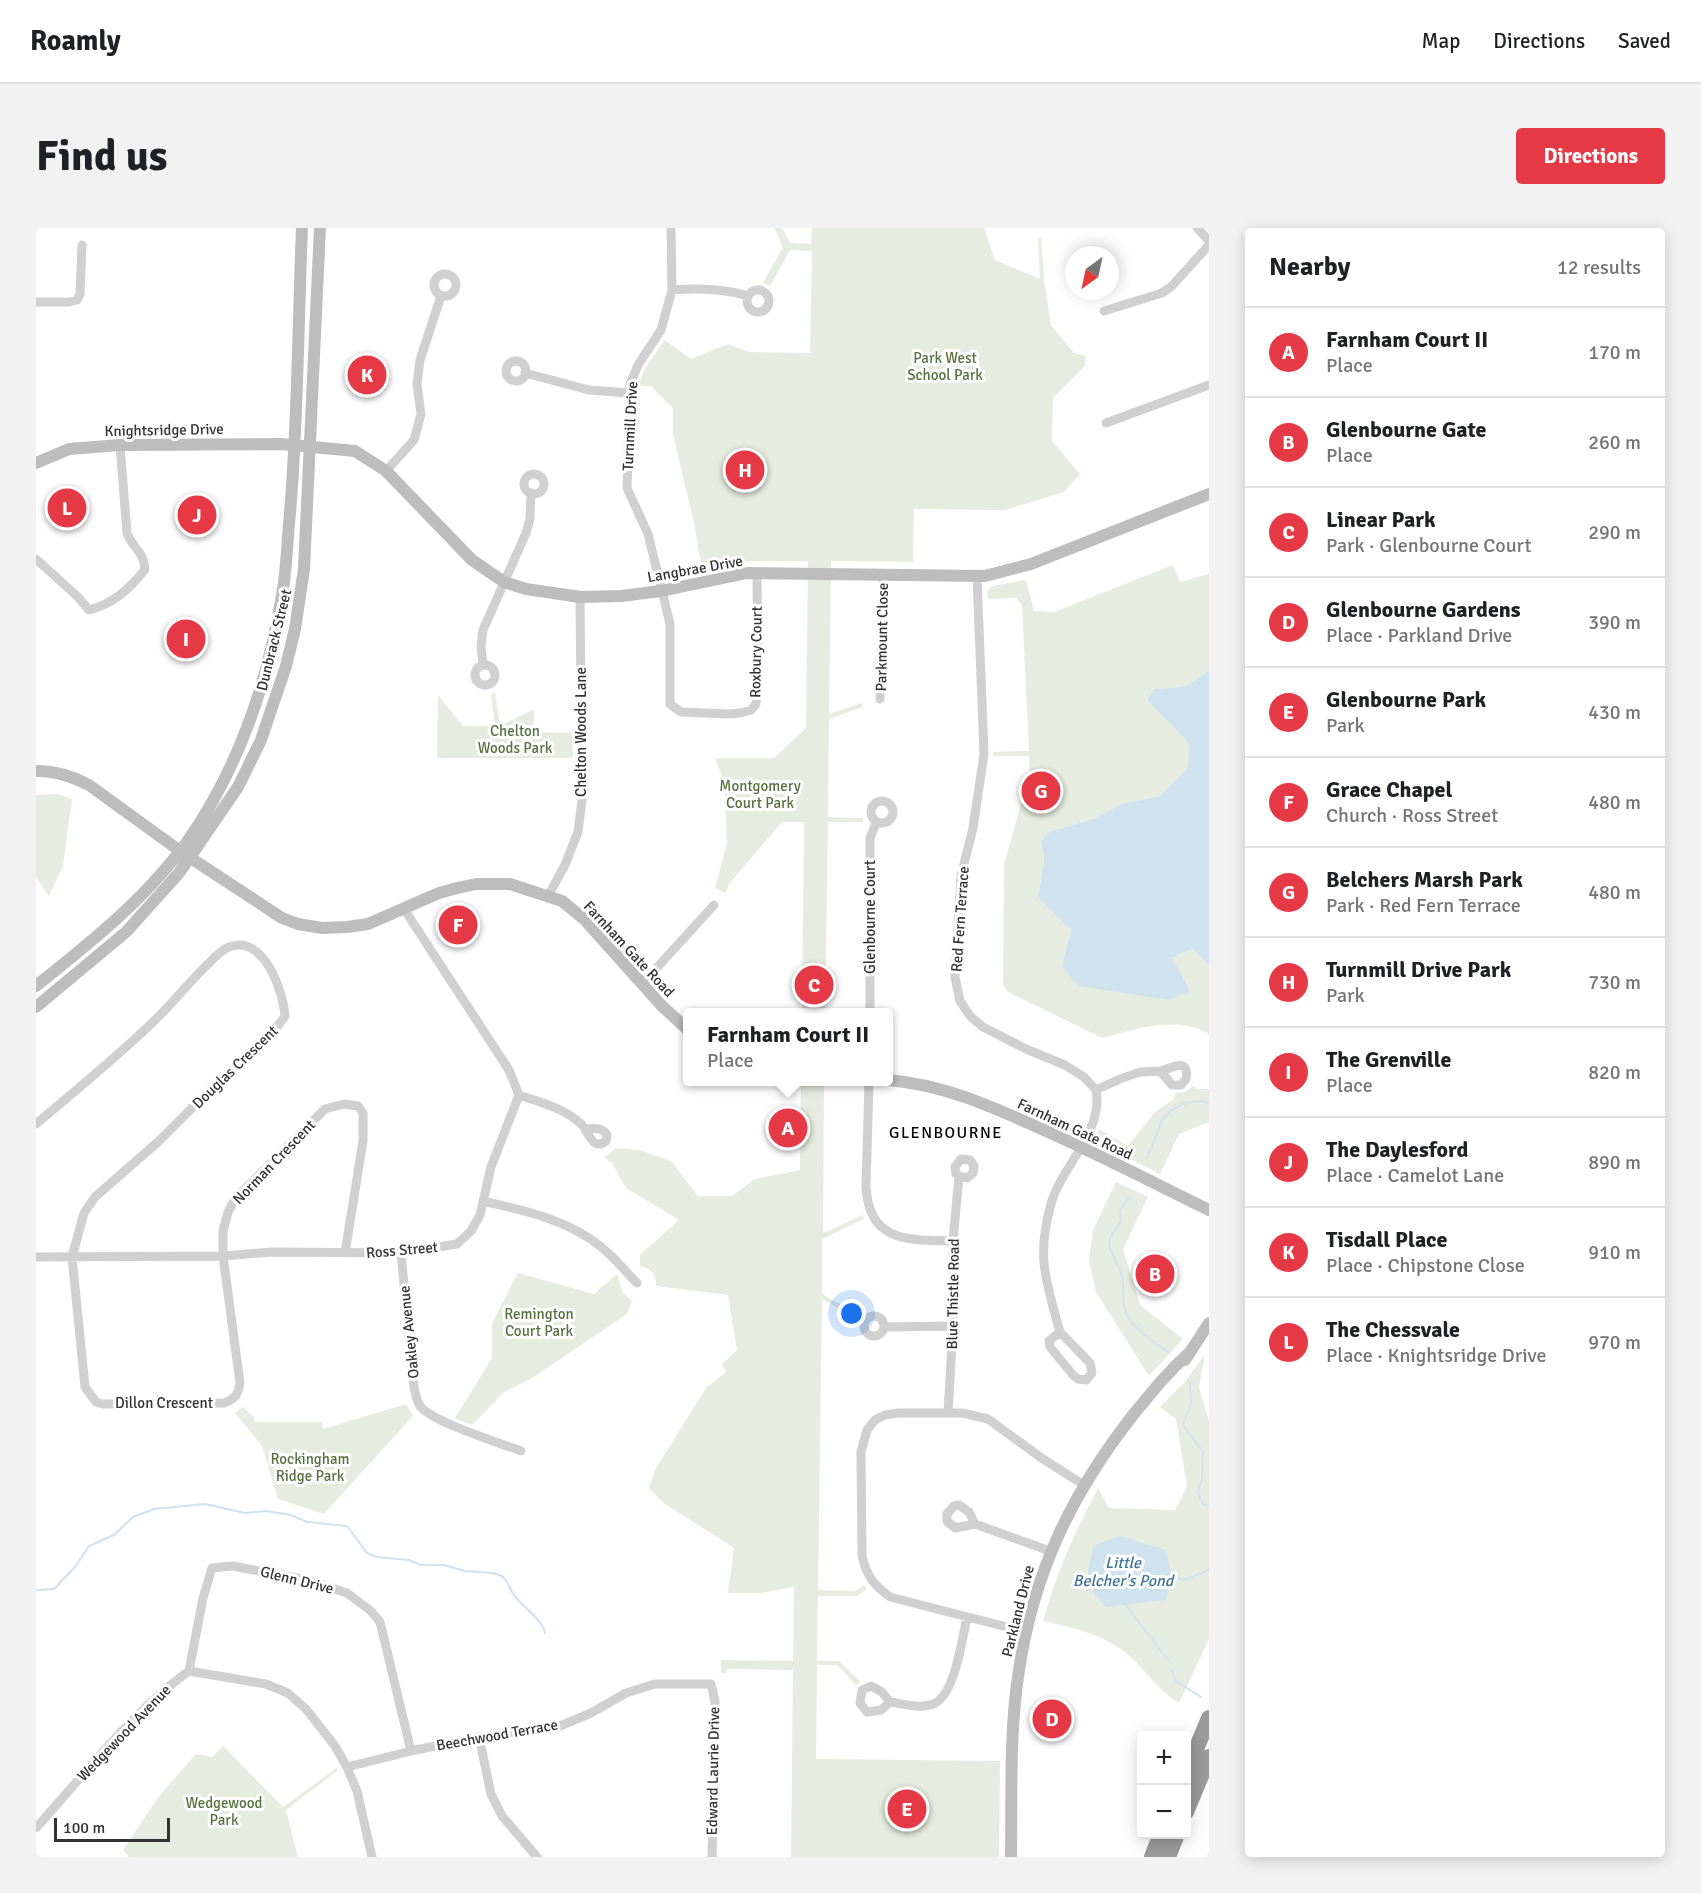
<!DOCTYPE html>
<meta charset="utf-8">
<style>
:root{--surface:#fff;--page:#f2f2f2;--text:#202124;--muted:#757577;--line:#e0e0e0;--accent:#e63946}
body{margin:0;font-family:Signika,sans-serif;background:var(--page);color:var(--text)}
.controls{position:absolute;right:18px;bottom:18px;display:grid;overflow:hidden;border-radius:6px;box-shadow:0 3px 15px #0003}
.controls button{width:54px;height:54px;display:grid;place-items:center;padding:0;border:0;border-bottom:2px solid var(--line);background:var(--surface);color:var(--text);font:30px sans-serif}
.compass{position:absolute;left:1029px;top:18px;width:54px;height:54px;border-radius:50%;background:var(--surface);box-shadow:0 3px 15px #0003;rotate:213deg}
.scale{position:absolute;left:18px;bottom:15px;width:116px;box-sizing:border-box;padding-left:6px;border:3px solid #333;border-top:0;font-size:16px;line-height:21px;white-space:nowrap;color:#333;-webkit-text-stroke:4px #fff;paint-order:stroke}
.you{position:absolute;left:816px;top:1086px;width:21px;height:21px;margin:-15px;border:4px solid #fff;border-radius:50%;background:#1a73e8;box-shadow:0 0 0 9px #1a73e833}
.badge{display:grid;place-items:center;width:39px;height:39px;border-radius:50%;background:var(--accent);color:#fff;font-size:20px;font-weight:700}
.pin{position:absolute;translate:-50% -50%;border:3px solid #fff;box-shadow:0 2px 6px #0006}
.popup{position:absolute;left:647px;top:780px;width:210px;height:78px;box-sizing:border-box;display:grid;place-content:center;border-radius:6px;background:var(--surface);filter:drop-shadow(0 2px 4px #0005);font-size:20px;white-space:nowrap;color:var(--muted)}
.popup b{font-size:22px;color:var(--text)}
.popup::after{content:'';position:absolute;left:50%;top:100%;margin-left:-12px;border:12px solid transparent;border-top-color:var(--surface)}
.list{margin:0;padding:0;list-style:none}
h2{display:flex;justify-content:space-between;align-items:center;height:78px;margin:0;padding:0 24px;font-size:26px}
h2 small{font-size:20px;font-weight:400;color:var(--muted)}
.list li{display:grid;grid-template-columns:39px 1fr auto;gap:18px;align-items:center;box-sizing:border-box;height:90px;padding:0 24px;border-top:2px solid var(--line)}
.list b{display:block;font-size:22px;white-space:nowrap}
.list p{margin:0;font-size:20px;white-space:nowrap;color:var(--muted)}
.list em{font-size:20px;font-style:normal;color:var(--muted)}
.map{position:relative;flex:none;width:1173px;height:1629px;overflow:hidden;border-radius:6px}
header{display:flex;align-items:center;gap:36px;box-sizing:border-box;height:84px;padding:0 30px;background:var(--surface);border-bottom:2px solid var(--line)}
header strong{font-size:28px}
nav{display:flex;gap:33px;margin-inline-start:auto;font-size:21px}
.intro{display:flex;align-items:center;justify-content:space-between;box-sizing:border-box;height:144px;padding:0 36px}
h1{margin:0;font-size:42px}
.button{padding:15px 27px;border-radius:6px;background:var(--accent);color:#fff;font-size:21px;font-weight:700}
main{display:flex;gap:36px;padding:0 36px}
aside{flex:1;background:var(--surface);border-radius:6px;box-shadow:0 3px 15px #0003}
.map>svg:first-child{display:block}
.green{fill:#e6ecdf}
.water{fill:#cfe2ee}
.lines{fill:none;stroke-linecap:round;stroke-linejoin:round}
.stream{stroke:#cfe2ee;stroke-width:2}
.street{stroke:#d0d0d0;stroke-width:9}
.secondary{stroke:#bdbdbd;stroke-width:12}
.highway{stroke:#9a9a9a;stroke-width:16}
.labels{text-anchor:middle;stroke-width:6;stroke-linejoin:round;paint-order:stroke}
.park-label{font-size:15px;fill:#56703f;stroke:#fff}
.street-label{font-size:15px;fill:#333;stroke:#fff}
.neighbourhood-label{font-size:16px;letter-spacing:1.5px;fill:#000;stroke:#fff}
.water-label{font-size:16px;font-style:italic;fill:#3f7597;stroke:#fff}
</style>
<header>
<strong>Roamly</strong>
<nav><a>Map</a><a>Directions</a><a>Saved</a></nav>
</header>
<div class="intro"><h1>Find us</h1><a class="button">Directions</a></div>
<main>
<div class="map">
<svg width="1173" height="1629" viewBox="0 0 1173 1629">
<rect width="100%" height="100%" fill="#fff"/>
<path class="green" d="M738,0H746L754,15L775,16L776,0H948L959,32L1004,51L1002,11L1005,10L1008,51L1015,97L1038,125L1050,128L1049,138L1017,170L1016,213L1044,246L1028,264L969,282L878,281L877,334L795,333L793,486L826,475L827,479L793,491L792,589L827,590V594H792L789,784H766L768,594H746L694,655L689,665L679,660L691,615L688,553L679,530H738L770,500L772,333H717L666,341L658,295L637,207V180L615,158H602L609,140L629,112L655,131L692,116L713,124L774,125L776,23L754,22L734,58L727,55L747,19Z
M1137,337L1144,354L1173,346V443L1148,459L1118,461L1111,472L1153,515L1152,539L1123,568L1085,576L1060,590L1013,604L1005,613L1008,632L1002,669L1035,702L1027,739L1136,730L1156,721L1173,738V806C1140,787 1101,801 1066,810L972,764L967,757L968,637L994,543L993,528H958L957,524L993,523L986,377L980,370L952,371L951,364L956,358L990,352L998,383L1018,384Z
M459,464L464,498L498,481V504L536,505L537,530H401L402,467L427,498H459L455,466Z
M22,566L36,571L27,638L13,668L0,649V567Z
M765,854H788L787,1005L827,987L828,991L786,1011V1066L824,1087L822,1091L786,1071L782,1362L819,1363L828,1357L831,1361L821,1368H782L781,1433H803L824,1454L820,1457L801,1437H781L780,1531L964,1533L963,1629H755L757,1442L691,1441L690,1445H685V1432L757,1433L758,1359L725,1365H692L698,1320L626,1274L613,1260L619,1242L670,1160L690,1144L686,1136L701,1122L692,1067L620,1058C621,1047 615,1040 604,1038V1027L643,992L590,960L576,935L568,930L580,920L604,922L635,933L662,968H696L719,951L764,942Z
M1157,858L1162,861H1173V894L1143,906L1124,946L1059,913L1063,901L1092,918L1119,884L1138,871L1139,865L1149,864Z
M1080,954L1112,969L1087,1021L1104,1077L1147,1111L1113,1148L1060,1064L1053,1033L1057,1002Z
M482,1045L558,1066L581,1046L587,1065L596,1073L591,1086L496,1150L468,1164L436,1197L419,1190L456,1130V1095Z
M1169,1126L1163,1159L1173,1193V1411L1143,1475C1123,1463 1112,1446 1096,1430C1071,1407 1039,1400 1007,1393C1020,1346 1039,1303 1062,1260L1073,1280L1139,1282L1151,1259L1140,1191L1124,1179L1149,1154Z
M370,1176L377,1188L288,1286L242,1271L226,1218L199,1185L207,1179L218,1189L219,1194H286L287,1201Z
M187,1518L247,1579L301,1540L302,1542L250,1582L262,1629H93L87,1622L123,1568L160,1526L176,1529Z"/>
<path class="water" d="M1173,443V738L1156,721L1136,730L1154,763L1133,772L1043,758L1026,739L1035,702L1002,669L1008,632L1005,613L1013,604L1060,590L1085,576L1123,568L1152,539L1153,515L1111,472L1118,461L1148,459Z
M1084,1308L1130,1322L1135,1344L1130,1372L1070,1379C1045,1352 1051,1353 1057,1318Z"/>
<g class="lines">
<path class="stream" d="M1111,930L1127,891L1135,882L1150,875L1167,873L1173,876
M1094,969L1084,982L1085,994C1079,1002 1072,1009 1074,1019C1075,1026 1084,1039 1086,1049C1089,1063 1085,1078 1093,1091C1103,1105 1119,1114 1132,1124
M1154,1156L1155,1177L1147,1197L1167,1224L1166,1252L1162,1265L1167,1276L1173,1278
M1134,1349H1140L1148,1352L1173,1342
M0,1362L18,1361L39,1339L53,1318L78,1307L97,1289L118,1281L169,1276L209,1285L230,1283L255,1287L271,1294L311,1298L331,1325L341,1329L373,1332L385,1337H408L429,1343L457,1345L466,1348C471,1352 473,1358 476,1364C484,1378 507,1391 509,1405
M1089,1376L1132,1432
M1136,1442L1140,1453L1165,1469"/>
<path class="street" d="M635,0L636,62L625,102L602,137L594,156L591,260L612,306L634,396V476L645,484L691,486L704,485L715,482L720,476L722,451L721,345
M1161,0L1173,13
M398 57a11 11 0 1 1 22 0a11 11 0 1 1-22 0Z
M711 73a11 11 0 1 1 22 0a11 11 0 1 1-22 0Z
M636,62C661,60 687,60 712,68
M0,74H33L41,72L44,66L46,17
M1068,83L1126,65L1136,58L1173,17
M470 143a10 10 0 1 1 20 0a10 10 0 1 1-20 0Z
M489,145L553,162L593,165
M1070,195L1173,157
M350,243L378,212L385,186L381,156L384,132L405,68
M488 256a10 10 0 1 1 20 0a10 10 0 1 1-20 0Z
M0,331L42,369L53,382C77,376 95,360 109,341C108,323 96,320 91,305L84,217
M941,348L948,526L937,600L925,648L919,749L924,773L934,788L947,799L990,821L1029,837L1048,849L1060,862C1068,904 1025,939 1015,976C1000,1029 1010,1053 1024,1104
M439 447a10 10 0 1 1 20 0a10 10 0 1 1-20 0Z
M447,437L445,418L447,402L490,305L494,291L495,265
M844,471L847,347
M835 584a11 11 0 1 1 22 0a11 11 0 1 1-22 0Z
M512,668L529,637L542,604L546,572L544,369
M607,755L678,677
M834,784V610L840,595
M833,854L830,959C833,1015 873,1012 917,1013
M1060,862C1075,855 1089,848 1105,844C1111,843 1118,844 1124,843C1134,841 1154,828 1150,851L1145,857H1136L1124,843
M483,867C504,874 527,880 544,895C553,902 555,924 570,913L571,907C566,899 558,900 550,901
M0,896C40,862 80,830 118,793C137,775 153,754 172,736C178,730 185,722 193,719C228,706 247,763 249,788L241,799L214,828L184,852L123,913L59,969L48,985L36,1029L49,1159L60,1174L67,1176L188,1175C200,1171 202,1166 204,1155L187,1028V1003L192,984L199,971L289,881L308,876L322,878L327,885V913L309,1025
M447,973C489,983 530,991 564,1018C578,1029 589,1043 601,1055
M365,1025L377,1151C378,1160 379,1170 384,1178C396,1194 464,1215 485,1223
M0,1029L187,1028L236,1024L365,1025L421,1016L435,1003L444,987L455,939L483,867L473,842L368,681
M828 1098a10 10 0 1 1 20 0a10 10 0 1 1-20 0Z
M848,1099L917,1098
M1024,1104L1054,1135L1056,1145L1050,1152L1042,1151L1037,1147L1014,1119L1013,1113Z
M912,1185L917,1098V1013L923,948L920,946L919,939L925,931L934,932L938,938L937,945L931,950L923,948
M939,1296L933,1284L923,1277L918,1278L911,1286V1293L919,1300L939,1296L1014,1323
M990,1404L854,1369C838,1357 831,1349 826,1328L825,1224L831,1202L839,1192L849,1187L862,1185H926L952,1191L1007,1231L1048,1257
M153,1443L167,1370L176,1340L197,1338L271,1352L311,1365L335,1383L344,1394L375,1523
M854,1474L846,1464L835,1458L826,1462L824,1475L831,1484L845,1482L854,1474C867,1476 885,1481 897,1476C919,1468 926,1411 931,1389
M443,1509L455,1566L466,1588L501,1629
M311,1539L375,1523L443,1509L524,1498L555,1485L590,1465L619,1456H675L679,1473V1493L676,1629
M0,1600C47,1548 97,1483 153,1443L230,1456L252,1465L270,1481L299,1518L311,1539L321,1563L336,1629"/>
<path class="secondary" d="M0,235L33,221L84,217L245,216L319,223L350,243L436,332L468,354L490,361L544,369L585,368L625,363L711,345L949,348L995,336L1173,266
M0,543C20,543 35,548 53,557L144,623L246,690L262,696L286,700L311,699L332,696L403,665L421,660L440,656H474L526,673L548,691L625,777L652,802
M0,758C55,714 112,669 153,611C203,539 232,452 246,367C251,340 251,312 254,285C262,190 262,95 266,0
M0,779L90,704L143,645L202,559L225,512L250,438L259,401L268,341L284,0
M852,852C910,857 956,879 1008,902C1064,927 1118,955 1173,982
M1149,1132L1173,1095
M975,1629C976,1567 973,1504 983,1442C998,1343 1036,1265 1097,1187C1116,1164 1130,1146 1152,1126"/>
<path class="highway" d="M1150,1545L1173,1490
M1150,1584L1173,1529
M1116,1629L1125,1606
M1132,1629L1141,1606"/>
</g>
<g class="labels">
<g class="park-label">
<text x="909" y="135">Park West<tspan x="909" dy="17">School Park</tspan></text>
<text x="479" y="508">Chelton<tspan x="479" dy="17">Woods Park</tspan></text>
<text x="724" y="563">Montgomery<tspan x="724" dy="17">Court Park</tspan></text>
<text x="503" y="1091">Remington<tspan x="503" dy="17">Court Park</tspan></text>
<text x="274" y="1236">Rockingham<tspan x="274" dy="17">Ridge Park</tspan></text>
<text x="188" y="1580">Wedgewood<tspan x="188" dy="17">Park</tspan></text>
</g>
<g class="street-label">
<text transform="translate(594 198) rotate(-87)" y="5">Turnmill Drive</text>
<text transform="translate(128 202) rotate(-1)" y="5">Knightsridge Drive</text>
<text transform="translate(659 341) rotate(-10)" y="5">Langbrae Drive</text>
<text transform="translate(846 409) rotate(-89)" y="5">Parkmount Close</text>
<text transform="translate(238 412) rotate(-76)" y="5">Dunbrack Street</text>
<text transform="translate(720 424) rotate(-89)" y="5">Roxbury Court</text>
<text transform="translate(545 504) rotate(-90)" y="5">Chelton Woods Lane</text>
<text transform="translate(834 689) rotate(-90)" y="5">Glenbourne Court</text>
<text transform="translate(924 691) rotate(-86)" y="5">Red Fern Terrace</text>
<text transform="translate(593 721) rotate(47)" y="5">Farnham Gate Road</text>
<text transform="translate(199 839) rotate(-44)" y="5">Douglas Crescent</text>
<text transform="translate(1039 901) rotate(25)" y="5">Farnham Gate Road</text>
<text transform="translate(238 934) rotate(-46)" y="5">Norman Crescent</text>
<text transform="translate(366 1022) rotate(-5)" y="5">Ross Street</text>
<text transform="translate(917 1066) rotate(-89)" y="5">Blue Thistle Road</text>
<text transform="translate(373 1104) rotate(-96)" y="5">Oakley Avenue</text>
<text x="128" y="1180">Dillon Crescent</text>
<text transform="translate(261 1352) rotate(14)" y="5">Glenn Drive</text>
<text transform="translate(982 1383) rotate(-76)" y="5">Parkland Drive</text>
<text transform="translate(88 1505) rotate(-46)" y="5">Wedgewood Avenue</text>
<text transform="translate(461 1507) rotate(-10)" y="5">Beechwood Terrace</text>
<text transform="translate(677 1543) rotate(-89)" y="5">Edward Laurie Drive</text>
</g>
<g class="neighbourhood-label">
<text x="910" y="910">GLENBOURNE</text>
</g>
<g class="water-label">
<text x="1087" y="1340">Little<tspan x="1087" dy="18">Belcher's Pond</tspan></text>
</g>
</g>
</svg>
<div class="controls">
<button>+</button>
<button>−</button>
</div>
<svg class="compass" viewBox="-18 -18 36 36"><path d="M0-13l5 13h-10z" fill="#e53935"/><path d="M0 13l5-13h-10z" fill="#757577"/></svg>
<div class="scale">100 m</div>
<div class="you"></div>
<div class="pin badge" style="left:752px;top:900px">A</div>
<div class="popup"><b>Farnham Court II</b>Place</div>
<div class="pin badge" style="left:1119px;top:1046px">B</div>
<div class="pin badge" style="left:778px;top:757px">C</div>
<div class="pin badge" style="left:1016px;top:1491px">D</div>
<div class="pin badge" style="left:871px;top:1581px">E</div>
<div class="pin badge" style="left:422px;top:697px">F</div>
<div class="pin badge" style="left:1005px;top:563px">G</div>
<div class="pin badge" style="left:709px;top:242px">H</div>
<div class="pin badge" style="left:150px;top:411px">I</div>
<div class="pin badge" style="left:161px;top:287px">J</div>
<div class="pin badge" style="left:331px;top:147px">K</div>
<div class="pin badge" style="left:31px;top:280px">L</div>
</div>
<aside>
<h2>Nearby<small>12 results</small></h2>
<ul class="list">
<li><span class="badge">A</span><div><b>Farnham Court II</b><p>Place</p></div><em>170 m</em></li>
<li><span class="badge">B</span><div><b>Glenbourne Gate</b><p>Place</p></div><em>260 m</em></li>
<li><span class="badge">C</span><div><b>Linear Park</b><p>Park · Glenbourne Court</p></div><em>290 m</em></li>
<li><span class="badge">D</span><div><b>Glenbourne Gardens</b><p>Place · Parkland Drive</p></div><em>390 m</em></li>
<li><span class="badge">E</span><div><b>Glenbourne Park</b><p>Park</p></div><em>430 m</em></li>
<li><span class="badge">F</span><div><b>Grace Chapel</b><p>Church · Ross Street</p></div><em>480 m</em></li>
<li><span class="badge">G</span><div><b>Belchers Marsh Park</b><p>Park · Red Fern Terrace</p></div><em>480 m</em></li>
<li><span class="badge">H</span><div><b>Turnmill Drive Park</b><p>Park</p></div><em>730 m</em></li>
<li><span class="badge">I</span><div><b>The Grenville</b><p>Place</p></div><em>820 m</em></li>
<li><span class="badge">J</span><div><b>The Daylesford</b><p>Place · Camelot Lane</p></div><em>890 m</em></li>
<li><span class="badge">K</span><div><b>Tisdall Place</b><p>Place · Chipstone Close</p></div><em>910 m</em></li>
<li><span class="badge">L</span><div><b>The Chessvale</b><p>Place · Knightsridge Drive</p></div><em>970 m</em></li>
</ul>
</aside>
</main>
